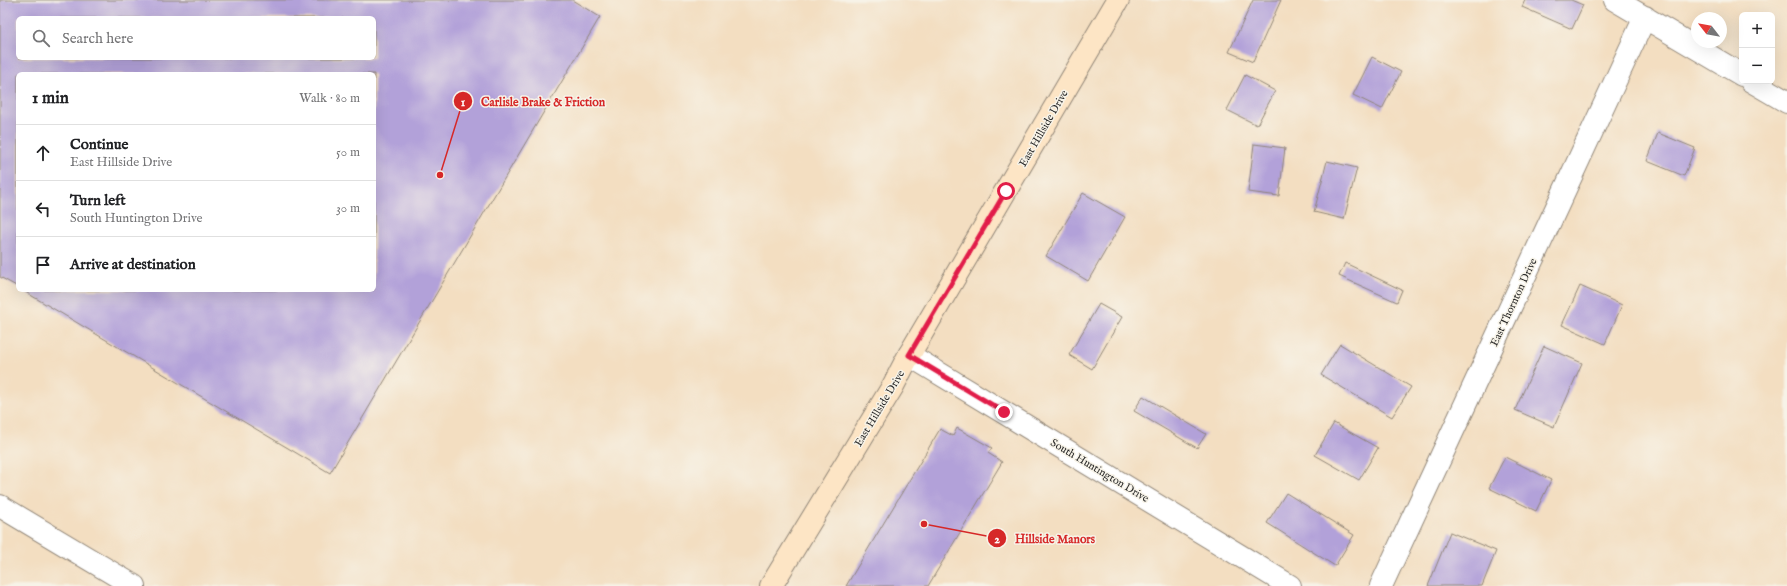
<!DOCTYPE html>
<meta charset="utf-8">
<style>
:root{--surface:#fff;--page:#f6f6f6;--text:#202124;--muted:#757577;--line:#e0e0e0}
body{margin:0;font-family:"IM FELL English",serif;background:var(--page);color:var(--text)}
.controls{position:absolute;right:12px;top:12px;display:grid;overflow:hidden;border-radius:6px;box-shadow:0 4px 16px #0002}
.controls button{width:36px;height:36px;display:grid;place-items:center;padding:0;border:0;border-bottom:1px solid var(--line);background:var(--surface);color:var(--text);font:20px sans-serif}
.compass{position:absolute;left:1691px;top:12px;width:36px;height:36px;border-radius:50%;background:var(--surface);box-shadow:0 4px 16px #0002;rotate:301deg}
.stop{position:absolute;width:12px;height:12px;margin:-9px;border:3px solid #e11d48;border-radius:50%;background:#fff}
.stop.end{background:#e11d48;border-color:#fff;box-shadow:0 1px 4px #0008}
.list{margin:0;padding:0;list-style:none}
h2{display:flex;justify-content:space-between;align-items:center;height:52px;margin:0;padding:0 16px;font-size:17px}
h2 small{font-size:13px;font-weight:400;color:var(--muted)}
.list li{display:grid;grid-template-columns:26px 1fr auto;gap:12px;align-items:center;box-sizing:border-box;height:56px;padding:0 16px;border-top:1px solid var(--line)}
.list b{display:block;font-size:15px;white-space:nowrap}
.list p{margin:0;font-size:13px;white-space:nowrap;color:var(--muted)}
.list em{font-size:13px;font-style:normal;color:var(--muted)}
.icon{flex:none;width:22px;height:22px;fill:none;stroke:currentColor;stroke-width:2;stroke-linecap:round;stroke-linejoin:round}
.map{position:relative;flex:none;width:1787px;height:586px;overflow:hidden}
.search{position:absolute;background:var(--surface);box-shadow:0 4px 16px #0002;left:16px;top:16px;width:360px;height:44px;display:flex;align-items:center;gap:10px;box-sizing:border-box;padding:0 14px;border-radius:6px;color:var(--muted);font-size:15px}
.panel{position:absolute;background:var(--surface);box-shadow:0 4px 16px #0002;left:16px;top:72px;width:360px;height:220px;border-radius:6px}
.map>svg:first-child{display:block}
.building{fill:#b2a1d9;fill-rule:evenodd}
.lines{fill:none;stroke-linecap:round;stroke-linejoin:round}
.street-casing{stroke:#8f8476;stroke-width:24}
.secondary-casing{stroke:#8f8476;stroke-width:24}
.street{stroke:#fff;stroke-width:22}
.secondary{stroke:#fde5c5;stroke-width:22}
.route{stroke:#e11d48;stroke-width:5}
.labels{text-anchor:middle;stroke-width:3;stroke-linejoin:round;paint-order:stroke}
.street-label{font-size:11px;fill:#2b2b2b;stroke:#f7f3e8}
.leader{fill:none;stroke:#d62828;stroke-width:1.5}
.callout-dot{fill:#d62828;stroke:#f7f3e8;stroke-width:1.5}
.mark-label{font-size:12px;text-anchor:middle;font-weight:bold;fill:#fff}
.callout-label{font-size:12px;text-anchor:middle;font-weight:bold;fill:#d62828;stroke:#f7f3e8;stroke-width:3;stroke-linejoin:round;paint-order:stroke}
</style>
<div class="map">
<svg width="1787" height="586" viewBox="0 0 1787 586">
<rect width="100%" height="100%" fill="#f7f3e8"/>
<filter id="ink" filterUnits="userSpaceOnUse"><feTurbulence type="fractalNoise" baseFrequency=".025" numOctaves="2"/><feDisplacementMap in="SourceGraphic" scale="8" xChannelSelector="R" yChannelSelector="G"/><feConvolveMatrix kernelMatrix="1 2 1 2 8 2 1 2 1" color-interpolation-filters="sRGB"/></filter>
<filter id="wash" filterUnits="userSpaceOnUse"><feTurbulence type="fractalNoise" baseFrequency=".012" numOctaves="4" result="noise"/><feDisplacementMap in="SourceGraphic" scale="16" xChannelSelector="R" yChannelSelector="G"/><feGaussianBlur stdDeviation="0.9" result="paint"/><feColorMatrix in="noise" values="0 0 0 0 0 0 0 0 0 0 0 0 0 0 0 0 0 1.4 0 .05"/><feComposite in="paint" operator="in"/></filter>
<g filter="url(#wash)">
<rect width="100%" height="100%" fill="#f3dec1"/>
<g id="blocks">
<path class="building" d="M0,0H572L600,17L330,473L22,290H374V74H18V287L0,277ZM18,18H374V58H18Z
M1253,0H1281L1253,62L1229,52Z
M1525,0H1571L1583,5L1572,29L1522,7Z
M1372,57L1401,72L1382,109L1353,95Z
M1245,75L1275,91L1257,125L1227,110Z
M1658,133L1695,148L1684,176L1647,161Z
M1254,144L1285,148L1279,196L1248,192Z
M1327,161L1357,168L1344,219L1314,212Z
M1083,193L1125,217L1088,281L1046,256Z
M1345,263L1402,290L1397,302L1339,276Z
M1580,286L1622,305L1605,344L1562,325Z
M1099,304L1122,317L1092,369L1069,355Z
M1340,344L1411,387L1392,417L1321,375Z
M1544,346L1582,363L1554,427L1515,410Z
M1143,396L1206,434L1197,448L1134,411Z
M1334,423L1378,448L1359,480L1315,455Z
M957,428L992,448L988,453L1002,462L928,586H846L940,429L953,436Z
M1505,457L1551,480L1536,511L1489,488Z
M1286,493L1354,535L1335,566L1267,523Z
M1450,532L1496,551L1482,586H1428Z"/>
</g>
</g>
<g filter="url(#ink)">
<use href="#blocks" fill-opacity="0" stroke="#8f8476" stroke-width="1"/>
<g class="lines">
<g class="street-casing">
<path id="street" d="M1615,0L1742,75
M1751,81L1787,102
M909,355L1290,586
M0,506L134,586
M1381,586L1645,17"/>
</g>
<g class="secondary-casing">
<path id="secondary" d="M771,586L893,386L909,355L1118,0"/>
</g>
<use href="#street" class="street"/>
<use href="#secondary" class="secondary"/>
</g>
</g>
<g class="lines" filter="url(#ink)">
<path class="route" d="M1004,412L909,355L1006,191"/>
</g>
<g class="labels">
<g class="street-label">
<text transform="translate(1043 128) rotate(-60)" y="4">East Hillside Drive</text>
<text transform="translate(1513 302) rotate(-65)" y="4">East Thornton Drive</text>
<text transform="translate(879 408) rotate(-59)" y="4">East Hillside Drive</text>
<text transform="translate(1100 470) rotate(31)" y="4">South Huntington Drive</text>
</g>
</g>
<path class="leader" d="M440 175L463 101M924 524L997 538"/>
<g class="callout-dot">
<circle cx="440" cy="175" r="4"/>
<circle cx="924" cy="524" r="4"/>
<circle cx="463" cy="101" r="10"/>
<circle cx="997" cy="538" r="10"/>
</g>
<g class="mark-label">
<text x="463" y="106">1</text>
<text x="997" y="543">2</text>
</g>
<g class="callout-label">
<text x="543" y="106">Carlisle Brake &amp; Friction</text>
<text x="1055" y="543">Hillside Manors</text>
</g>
</svg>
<div class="controls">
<button>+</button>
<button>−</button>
</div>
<svg class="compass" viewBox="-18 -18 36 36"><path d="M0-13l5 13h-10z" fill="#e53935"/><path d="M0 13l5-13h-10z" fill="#757577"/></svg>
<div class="stop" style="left:1006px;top:191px"></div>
<div class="stop end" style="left:1004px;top:412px"></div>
<div class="search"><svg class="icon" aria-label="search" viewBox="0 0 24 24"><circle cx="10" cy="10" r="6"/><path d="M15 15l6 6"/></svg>Search here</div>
<section class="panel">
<h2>1 min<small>Walk · 80 m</small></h2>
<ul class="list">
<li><svg class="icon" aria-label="ahead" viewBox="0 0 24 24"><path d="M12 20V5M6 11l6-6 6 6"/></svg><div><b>Continue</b><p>East Hillside Drive</p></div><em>50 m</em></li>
<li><svg class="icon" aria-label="left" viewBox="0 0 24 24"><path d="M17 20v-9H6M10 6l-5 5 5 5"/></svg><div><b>Turn left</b><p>South Huntington Drive</p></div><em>30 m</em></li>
<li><svg class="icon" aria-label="arrive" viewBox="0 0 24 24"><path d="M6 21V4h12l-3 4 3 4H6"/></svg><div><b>Arrive at destination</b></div></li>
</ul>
</section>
</div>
